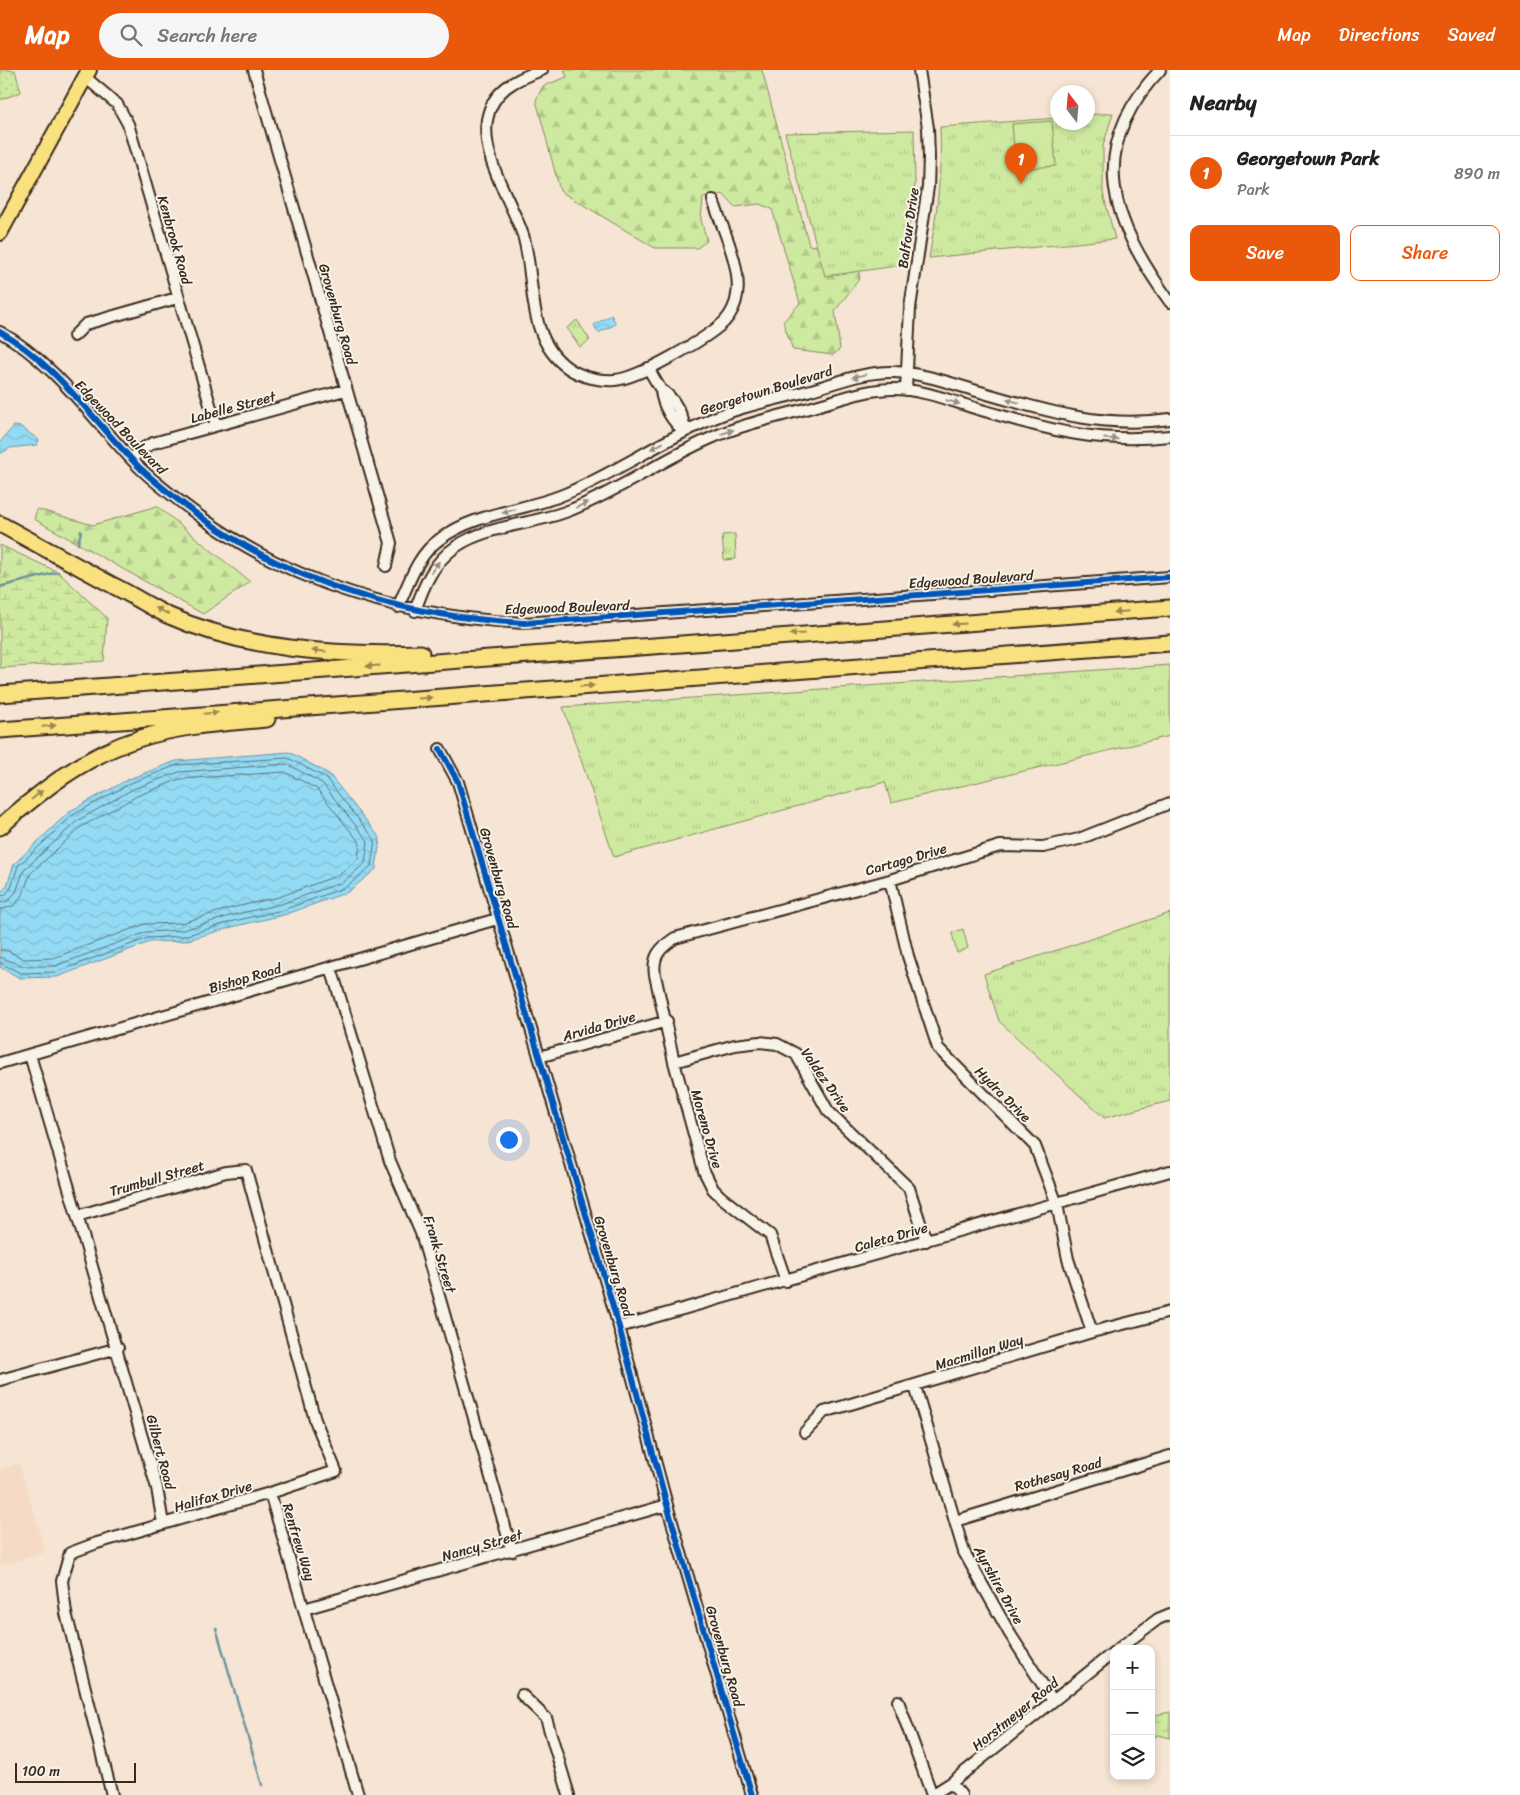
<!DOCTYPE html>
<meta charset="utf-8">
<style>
:root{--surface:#fff;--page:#f6f6f6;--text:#222;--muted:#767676;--line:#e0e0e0;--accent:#ea580c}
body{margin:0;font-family:Sriracha,sans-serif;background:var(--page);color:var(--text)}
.controls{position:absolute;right:15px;bottom:15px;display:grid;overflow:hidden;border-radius:10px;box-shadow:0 2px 8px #0003}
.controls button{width:45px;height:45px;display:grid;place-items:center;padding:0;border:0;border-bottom:1px solid var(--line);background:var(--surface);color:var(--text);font:25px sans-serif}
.compass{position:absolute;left:1050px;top:15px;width:45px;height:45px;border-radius:50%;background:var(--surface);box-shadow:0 2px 8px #0003;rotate:344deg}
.scale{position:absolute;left:15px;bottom:12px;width:121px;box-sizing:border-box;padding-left:5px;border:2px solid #3b2a1e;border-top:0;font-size:14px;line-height:18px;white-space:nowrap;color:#3b2a1e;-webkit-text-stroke:4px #f7f3e8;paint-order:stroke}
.you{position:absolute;left:508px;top:1069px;width:18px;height:18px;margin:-12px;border:4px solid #fff;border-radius:50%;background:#1a73e8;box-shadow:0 0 0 8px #1a73e833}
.badge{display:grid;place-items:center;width:32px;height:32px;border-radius:50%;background:var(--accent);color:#fff;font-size:16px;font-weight:700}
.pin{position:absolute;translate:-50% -41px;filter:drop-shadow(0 1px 2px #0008)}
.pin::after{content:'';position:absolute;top:26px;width:18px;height:15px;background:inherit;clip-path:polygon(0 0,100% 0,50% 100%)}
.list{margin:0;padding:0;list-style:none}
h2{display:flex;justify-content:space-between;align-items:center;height:65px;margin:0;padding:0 20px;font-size:21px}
h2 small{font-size:16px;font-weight:400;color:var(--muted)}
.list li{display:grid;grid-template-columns:32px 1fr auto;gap:15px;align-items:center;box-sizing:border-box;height:75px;padding:0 20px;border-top:1px solid var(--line)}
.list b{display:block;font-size:19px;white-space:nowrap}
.list p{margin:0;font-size:16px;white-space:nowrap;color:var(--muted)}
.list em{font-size:16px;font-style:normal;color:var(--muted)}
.actions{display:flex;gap:10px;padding:15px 20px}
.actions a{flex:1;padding:11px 0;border:1px solid var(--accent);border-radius:10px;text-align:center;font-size:18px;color:var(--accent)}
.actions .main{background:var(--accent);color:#fff}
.icon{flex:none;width:28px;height:28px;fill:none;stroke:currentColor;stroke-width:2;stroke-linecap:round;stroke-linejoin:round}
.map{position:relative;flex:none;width:1170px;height:1725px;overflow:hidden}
header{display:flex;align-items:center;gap:30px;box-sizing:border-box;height:70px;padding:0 25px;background:var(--accent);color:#fff}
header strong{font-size:24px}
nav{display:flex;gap:28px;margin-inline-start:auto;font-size:18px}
.search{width:350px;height:45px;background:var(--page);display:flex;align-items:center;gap:12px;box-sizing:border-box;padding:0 18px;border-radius:28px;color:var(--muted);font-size:19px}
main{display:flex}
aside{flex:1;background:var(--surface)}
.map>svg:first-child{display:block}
.built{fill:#f5dbc6}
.grass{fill:url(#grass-dots);stroke:#848a5f}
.forest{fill:url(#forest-firs);stroke:#848a5f}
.wetland{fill:url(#wetland-marsh);stroke:#848a5f}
.park{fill:url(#park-tufts);stroke:#848a5f}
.pitch{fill:#cee9a0;stroke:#848a5f}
.water{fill:url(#water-waves);stroke:#70949f}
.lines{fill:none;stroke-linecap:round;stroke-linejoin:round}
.shore{stroke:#5e7174;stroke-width:1}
.stream{stroke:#70949f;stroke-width:2.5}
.minor-casing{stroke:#3b2a1e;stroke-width:14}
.major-casing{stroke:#3b2a1e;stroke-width:18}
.highway-casing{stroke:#3b2a1e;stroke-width:19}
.minor{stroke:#f7f3e8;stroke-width:10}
.major{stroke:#fae180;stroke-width:14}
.highway{stroke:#fae180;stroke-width:15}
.cycleway-casing{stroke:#f7f3e8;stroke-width:9}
.cycleway{stroke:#0057b8;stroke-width:6}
.oneway{fill:#998e83}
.oneway2{fill:#9a864f}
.labels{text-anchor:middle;stroke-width:4;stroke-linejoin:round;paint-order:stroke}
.street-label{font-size:14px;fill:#3b2a1e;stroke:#f7f3e8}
</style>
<header>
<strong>Map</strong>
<div class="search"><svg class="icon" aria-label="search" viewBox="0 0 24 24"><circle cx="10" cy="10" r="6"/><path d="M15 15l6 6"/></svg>Search here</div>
<nav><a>Map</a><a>Directions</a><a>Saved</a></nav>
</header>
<main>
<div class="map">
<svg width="1170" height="1725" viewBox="0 0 1170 1725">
<defs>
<pattern id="grass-dots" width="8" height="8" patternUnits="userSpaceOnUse" patternTransform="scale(1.25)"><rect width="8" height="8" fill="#cee9a0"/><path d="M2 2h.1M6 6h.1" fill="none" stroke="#b2c889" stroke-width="1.8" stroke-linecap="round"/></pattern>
<pattern id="forest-firs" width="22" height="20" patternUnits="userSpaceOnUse" patternTransform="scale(1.25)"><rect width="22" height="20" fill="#cee9a0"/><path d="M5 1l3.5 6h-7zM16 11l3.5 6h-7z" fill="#b2c889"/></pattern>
<pattern id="wetland-marsh" width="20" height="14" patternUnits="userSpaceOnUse" patternTransform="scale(1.25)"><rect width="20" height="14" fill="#cee9a0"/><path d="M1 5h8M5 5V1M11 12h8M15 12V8" fill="none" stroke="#b2c889"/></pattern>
<pattern id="park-tufts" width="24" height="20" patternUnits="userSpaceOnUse" patternTransform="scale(1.25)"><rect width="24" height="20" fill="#cee9a0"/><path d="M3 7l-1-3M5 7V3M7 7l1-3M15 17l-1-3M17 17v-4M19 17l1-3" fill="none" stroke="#b2c889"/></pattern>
<pattern id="water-waves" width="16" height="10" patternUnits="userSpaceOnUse" patternTransform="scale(1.25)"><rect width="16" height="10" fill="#93dbf5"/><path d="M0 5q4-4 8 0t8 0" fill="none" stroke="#80bcd2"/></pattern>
</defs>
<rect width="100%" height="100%" fill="#f6e5d4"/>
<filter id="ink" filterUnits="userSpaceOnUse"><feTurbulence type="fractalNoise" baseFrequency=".02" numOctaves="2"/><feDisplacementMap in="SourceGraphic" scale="10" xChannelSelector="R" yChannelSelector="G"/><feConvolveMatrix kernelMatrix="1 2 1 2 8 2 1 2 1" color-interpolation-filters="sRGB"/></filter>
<g filter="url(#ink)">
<path class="built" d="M19,1393L46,1482L0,1496V1399Z"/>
<path class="grass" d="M0,0H15L21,22L0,30Z"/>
<path class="forest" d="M564,0H762L809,175L854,182L860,208L835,241L840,279L833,285L793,280L783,252L800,233L772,139L759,134L735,137L723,124L703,128L701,150L707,171L697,178H655L560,121L536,30L543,16L567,7Z
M157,436L250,512L203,544L34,449L37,439L93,455Z
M0,475L58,502L0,516Z"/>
<path class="wetland" d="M58,502L107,548L104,591L0,598V516Z
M1170,1642V1668L1158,1665L1151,1669V1646Z"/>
<path class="park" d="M1113,43L1103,76V123L1115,169L929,188C937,144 942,102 940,57L1057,48L1058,52H1088V45Z
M914,60L915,113L904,195L825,206L785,63Z
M577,250L590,270L580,277L567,258Z
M735,464L736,489L724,490L722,465Z
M1170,595V666L891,733L885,712L614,787L563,637Z
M1170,843V1031L1104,1048L999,951L984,904Z"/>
<path class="pitch" d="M1052,51L1056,96L1016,99L1012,54Z
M963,859L968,878L957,883L952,863Z"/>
<path class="water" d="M611,245L616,254L598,263L594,255Z
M14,356L21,357L39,370L37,375L10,378L0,384V372Z
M289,682L329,704L380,768L376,799L348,822L284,845L236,856L184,871L150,872L57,907L20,908L0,897V824L7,815L14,794L70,741L129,709L176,691Z"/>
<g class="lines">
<path class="shore" d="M0,826L5,825L11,818L18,796L73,745L131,713L177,695L288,688L326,708L375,770L371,796L346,817L283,840L234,851L184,866L148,868L56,902L21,903L0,893
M0,833L8,831L16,822L24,800L77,751L133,719L179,702L287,694L322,713L368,771L365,793L343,812L281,834L233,845L183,860L147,862L55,896H23L0,887
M0,840L15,835L23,824L30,804L81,757L137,726L180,709L285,702L317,719L360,773L358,789L339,805L279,827L231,838L181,853L145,854L53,888L24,889L8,881L0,880"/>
<path class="stream" d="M78,474L81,461
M0,517L58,502
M216,1558L262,1715"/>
<g class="minor-casing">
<path id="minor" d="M254,0L391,473L386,496
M542,0C516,9 492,20 487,50C481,88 511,130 523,165C536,208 525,268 568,298C581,307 599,311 615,310C639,308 706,269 724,252C731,245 736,234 737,225C742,198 722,157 713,130
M1160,0C1083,81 1113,153 1170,232
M85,7L117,34L128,54L216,355
M0,262C57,294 95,353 140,398C160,417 183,434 205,450C300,517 408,547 524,553L1170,507
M74,266L86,254L177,228
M648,298L661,320
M661,320C674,327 684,347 685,361C673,354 662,335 661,320Z
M906,320L910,238L928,117L929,87L928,58L919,0
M132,389L142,379L153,373L345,320
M398,537C409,513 417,485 440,469C475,443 521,441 560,426C611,406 655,374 705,352C738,336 776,330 811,320C838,312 866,301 894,302C923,303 950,313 977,321C1043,340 1100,359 1170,349
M415,541C424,515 433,492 457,476C486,456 534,454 568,441C617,422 661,390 709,369C742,354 781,346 816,336C841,329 867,319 893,319C922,319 951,331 978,339C1050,360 1094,374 1170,366
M440,679L458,712L619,1257L667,1435L752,1725
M890,810L908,886L938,978L1035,1076L1057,1134L1068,1189L1092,1262
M331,898L390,1091L421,1163L512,1481
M30,985L157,1418L163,1454
M539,987L667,951
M674,992L735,975L760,972L777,974L796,984L828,1041L909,1118L926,1171
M0,993L497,849
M77,1146L226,1102L246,1100L315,1350L336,1401L270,1423L97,1473L70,1483L62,1511L66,1543L112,1725
M786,1211L770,1165L721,1127L713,1119L704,1101L674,992L655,905C652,886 660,878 675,868L890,810L1000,776L1043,777L1079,769L1170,733
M619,1257L1170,1101
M0,1310L118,1278
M915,1316L964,1482L1010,1564L1053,1631
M805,1362L824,1342L1092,1262L1170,1242
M270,1423L358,1725
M955,1451L1170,1386
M304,1539L667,1435
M1118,1579L1158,1549L1170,1544
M522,1625L546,1648L569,1725
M898,1631L932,1725
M951,1713L961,1725
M932,1725L951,1713L1114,1582"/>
</g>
<g class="major-casing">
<path id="major" d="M0,163L89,0"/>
</g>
<g class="highway-casing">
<path id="highway" d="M0,454C38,475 76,495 114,516C132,525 149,536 167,545C246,580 336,586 421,583
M0,624L1170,538
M0,660L1170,573
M0,757C43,719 86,685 141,668C182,655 225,653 267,649"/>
</g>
<use href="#minor" class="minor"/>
<use href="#major" class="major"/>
<use href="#highway" class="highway"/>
<g class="cycleway-casing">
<path id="cycleway" d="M0,262C57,294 95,353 140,398C160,417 183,434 205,450C300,517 408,547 524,553L1170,507
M440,679L458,712L619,1257L667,1435L752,1725"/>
</g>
<use href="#cycleway" class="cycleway"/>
</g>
<defs><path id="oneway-solid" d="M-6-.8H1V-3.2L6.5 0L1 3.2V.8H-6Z" transform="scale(1.25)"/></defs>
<g class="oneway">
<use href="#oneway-solid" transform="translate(859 306) rotate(167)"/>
<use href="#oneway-solid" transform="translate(1013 331) rotate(-164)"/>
<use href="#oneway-solid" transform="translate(953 332) rotate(16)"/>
<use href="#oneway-solid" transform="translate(727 362) rotate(-19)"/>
<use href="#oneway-solid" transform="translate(1111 369) rotate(3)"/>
<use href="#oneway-solid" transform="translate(657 376) rotate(152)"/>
<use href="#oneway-solid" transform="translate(582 435) rotate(-24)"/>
<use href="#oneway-solid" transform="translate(509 441) rotate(164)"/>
<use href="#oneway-solid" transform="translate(435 497) rotate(-54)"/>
</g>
<g class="oneway2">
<use href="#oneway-solid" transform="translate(162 541) rotate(-153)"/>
<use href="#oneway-solid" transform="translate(1121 542) rotate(175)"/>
<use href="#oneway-solid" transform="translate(959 554) rotate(176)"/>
<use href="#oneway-solid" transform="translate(797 564) rotate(176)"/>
<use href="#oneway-solid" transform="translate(319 581) rotate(-176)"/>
<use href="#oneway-solid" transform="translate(373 596) rotate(176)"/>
<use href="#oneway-solid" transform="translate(587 616) rotate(-4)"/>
<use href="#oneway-solid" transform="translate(425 628) rotate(-4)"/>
<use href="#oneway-solid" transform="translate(211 643) rotate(-5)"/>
<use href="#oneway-solid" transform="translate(49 656) rotate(-5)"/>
<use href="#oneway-solid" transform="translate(37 725) rotate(-39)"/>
</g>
</g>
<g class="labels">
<g class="street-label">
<text transform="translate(908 158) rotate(-82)" y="5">Balfour Drive</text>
<text transform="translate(175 170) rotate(74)" y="5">Kenbrook Road</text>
<text transform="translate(338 244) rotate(74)" y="5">Grovenburg Road</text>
<text transform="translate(766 320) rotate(-17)" y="5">Georgetown Boulevard</text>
<text transform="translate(233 337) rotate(-15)" y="5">Labelle Street</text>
<text transform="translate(121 357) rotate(46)" y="5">Edgewood Boulevard</text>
<text transform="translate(971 509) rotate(-4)" y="5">Edgewood Boulevard</text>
<text transform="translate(567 537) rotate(-2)" y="5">Edgewood Boulevard</text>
<text transform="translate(906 789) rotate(-16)" y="5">Cartago Drive</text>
<text transform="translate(499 808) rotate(74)" y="5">Grovenburg Road</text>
<text transform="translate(245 908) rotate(-16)" y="5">Bishop Road</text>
<text transform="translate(599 956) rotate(-16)" y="5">Arvida Drive</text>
<text transform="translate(826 1010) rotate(55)" y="5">Valdez Drive</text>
<text transform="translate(1003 1024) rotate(45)" y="5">Hydra Drive</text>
<text transform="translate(707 1059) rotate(74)" y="5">Moreno Drive</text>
<text transform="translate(157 1108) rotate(-16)" y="5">Trumbull Street</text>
<text transform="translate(891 1167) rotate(-16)" y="5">Caleta Drive</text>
<text transform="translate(440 1184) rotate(73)" y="5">Frank Street</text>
<text transform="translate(614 1196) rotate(73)" y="5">Grovenburg Road</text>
<text transform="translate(979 1282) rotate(-17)" y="5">Macmillan Way</text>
<text transform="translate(161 1382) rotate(75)" y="5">Gilbert Road</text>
<text transform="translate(1058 1404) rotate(-16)" y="5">Rothesay Road</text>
<text transform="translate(213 1426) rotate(-16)" y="5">Halifax Drive</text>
<text transform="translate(299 1472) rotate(73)" y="5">Renfrew Way</text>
<text transform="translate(482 1475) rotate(-16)" y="5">Nancy Street</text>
<text transform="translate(999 1515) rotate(61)" y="5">Ayrshire Drive</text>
<text transform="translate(725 1586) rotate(74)" y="5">Grovenburg Road</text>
<text transform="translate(1015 1644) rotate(-39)" y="5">Horstmeyer Road</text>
</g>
</g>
</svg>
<div class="controls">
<button>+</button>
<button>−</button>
<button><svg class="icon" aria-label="layers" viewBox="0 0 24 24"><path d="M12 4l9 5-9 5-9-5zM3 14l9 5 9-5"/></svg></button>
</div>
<svg class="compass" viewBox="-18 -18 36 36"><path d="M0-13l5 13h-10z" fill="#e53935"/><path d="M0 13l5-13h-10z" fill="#767676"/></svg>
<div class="scale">100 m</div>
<div class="you"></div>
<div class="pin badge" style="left:1021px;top:114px">1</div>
</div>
<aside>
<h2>Nearby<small></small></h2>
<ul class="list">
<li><span class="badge">1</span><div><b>Georgetown Park</b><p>Park</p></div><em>890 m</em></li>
</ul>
<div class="actions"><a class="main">Save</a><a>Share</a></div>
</aside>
</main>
